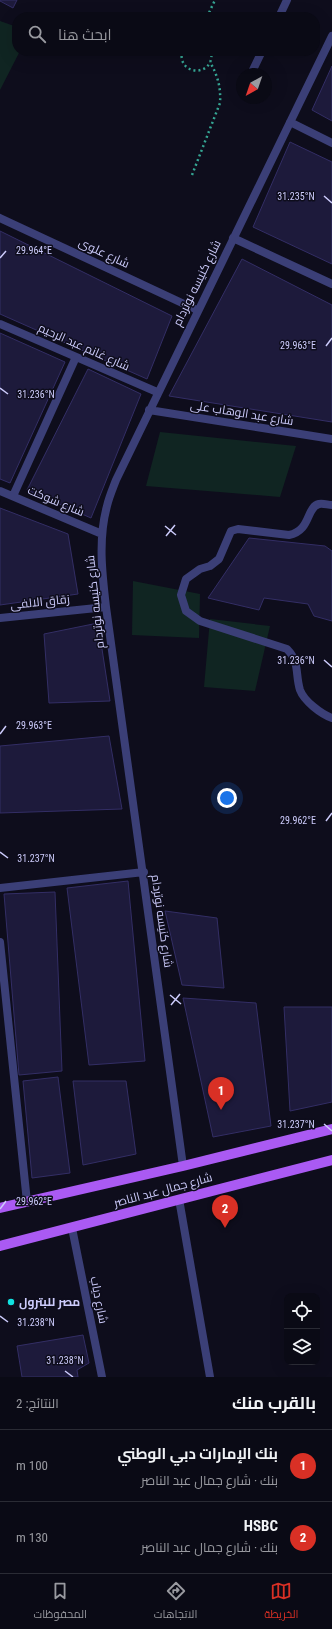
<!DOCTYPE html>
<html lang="ar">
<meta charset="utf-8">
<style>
:root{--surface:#0a0a15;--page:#13131e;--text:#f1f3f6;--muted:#999aa0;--line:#2a2b34;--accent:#d93025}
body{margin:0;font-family:"Roboto Condensed",Cairo,sans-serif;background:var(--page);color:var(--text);direction:rtl}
.controls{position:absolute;right:12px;bottom:12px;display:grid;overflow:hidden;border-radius:8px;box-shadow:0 4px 16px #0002}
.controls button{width:36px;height:36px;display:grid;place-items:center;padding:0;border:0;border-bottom:1px solid var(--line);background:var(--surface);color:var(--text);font:20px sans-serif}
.compass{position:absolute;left:236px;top:68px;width:36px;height:36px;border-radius:50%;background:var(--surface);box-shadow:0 4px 16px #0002;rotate:220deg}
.you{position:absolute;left:227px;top:798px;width:14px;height:14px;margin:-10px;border:3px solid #fff;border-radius:50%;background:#1a73e8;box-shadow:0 0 0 6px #1a73e833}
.badge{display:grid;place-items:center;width:26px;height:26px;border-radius:50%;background:var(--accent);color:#fff;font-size:13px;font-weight:700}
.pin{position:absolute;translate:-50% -33px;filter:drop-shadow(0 1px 2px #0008)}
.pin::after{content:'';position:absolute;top:21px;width:14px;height:12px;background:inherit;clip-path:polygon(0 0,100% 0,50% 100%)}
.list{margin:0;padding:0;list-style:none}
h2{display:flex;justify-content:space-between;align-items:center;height:52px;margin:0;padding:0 16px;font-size:17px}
h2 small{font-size:13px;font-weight:400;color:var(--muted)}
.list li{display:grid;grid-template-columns:26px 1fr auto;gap:12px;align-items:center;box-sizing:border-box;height:72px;padding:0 16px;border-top:1px solid var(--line)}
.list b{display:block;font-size:15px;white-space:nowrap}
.list p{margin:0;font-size:13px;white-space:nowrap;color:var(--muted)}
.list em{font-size:13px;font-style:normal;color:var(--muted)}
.icon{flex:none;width:22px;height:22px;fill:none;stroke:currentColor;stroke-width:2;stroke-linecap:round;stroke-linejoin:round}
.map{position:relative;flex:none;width:332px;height:1377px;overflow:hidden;direction:ltr}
.search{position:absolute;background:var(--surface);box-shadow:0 4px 16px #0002;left:12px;right:12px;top:12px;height:44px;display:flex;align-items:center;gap:10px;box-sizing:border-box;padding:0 14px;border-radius:16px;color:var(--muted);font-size:15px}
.sheet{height:196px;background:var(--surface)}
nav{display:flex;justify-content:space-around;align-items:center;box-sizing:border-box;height:56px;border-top:1px solid var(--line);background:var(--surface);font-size:11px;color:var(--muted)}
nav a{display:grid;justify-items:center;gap:2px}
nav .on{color:var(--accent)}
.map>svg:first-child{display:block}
.green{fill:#102522}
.building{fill:#1d1a3b;stroke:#332e65}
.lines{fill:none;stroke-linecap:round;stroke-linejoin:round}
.path{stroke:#35a593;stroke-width:2.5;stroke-dasharray:2 3;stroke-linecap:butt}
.lane{stroke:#3b3f77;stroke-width:8}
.street{stroke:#3b3f77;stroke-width:8}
.primary{stroke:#aa5af3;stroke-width:10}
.ticks{fill:none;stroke:#cccbfb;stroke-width:1.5}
.poi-dot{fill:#11e2e1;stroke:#0e0d1c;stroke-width:1.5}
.labels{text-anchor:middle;stroke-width:3;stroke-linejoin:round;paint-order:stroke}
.street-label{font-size:12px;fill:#cccbfb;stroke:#0e0d1c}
.poi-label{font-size:12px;font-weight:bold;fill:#cccbfb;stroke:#0e0d1c;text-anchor:start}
.ticks-label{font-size:10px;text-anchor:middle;fill:#cccbfb;stroke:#0e0d1c;stroke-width:3;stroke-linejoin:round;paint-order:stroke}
</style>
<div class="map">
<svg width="332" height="1377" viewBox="0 0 332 1377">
<rect width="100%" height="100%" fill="#0e0d1c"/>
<path class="green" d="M0,21L17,27V51H20L0,90Z
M160,432L296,446L280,497L146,486Z
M133,581L200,594L199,638L132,635Z
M210,619L270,626L255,691L204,687Z"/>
<path class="building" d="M0,0H17L13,8L0,1Z
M332,66V121L312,110Z
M290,142L332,162V264L253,227Z
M0,231L172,316L147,379L0,314Z
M242,259L332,305V422L169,396Z
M0,333L65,362L10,483L0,479Z
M88,369L141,394L91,518L27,490Z
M0,508L68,534L78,594L0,605Z
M249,538L325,546L332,551V621L314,616L308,604L264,598L259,610L208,598Z
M98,623L110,701L49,703L44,634Z
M109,736L122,809L0,813V746Z
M128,881L145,1061L89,1065L67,888Z
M55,892L62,1071L19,1075L4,894Z
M165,911L217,918L224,988L182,985Z
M183,998L256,1003L271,1126L213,1137Z
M284,1007H332V1102L290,1111Z
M58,1077L70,1173L32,1178L23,1081Z
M73,1081H126L136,1154L83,1165Z
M83,1335L89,1363L77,1370L78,1377H22L17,1346Z"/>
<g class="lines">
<path class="path" d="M207,17L215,0
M182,51C177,77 216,77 211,51
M192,175L220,103C221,88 218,76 210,62"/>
<path class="lane" d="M279,17L287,0
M251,74L262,51
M332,505C328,505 323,503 319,504C306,507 311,531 289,535L238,529L231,531L219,559L210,566L200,569L186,579L181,595L186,611L200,621L287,649C300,662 295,674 300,690C304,701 321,714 332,718"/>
<path class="street" d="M290,122L332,143
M0,218L197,310
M233,238L332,284
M0,324L157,392
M149,410L332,439
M0,491L102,534
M13,496L76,357
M0,618L106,607
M0,888L144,872
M0,942L27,1202
M183,1166L106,607C102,573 98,539 107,506C109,497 113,488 116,480L332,36
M179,1199L210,1377
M72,1228L102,1377"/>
<path class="primary" d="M0,1208L183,1166L332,1129
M0,1246L332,1160"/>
</g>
<path class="ticks" d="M324,196L332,203M0,258L6,251M326,346L332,338M0,388L8,394M165,526L176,535M166,536L175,525M324,660L332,667M0,734L6,726M326,821L332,813M0,852L8,858M170,995L181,1004M171,1005L180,994M324,1124L332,1131M0,1209L6,1201M0,1316L8,1322M65,1371L73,1377"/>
<circle class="poi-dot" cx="11" cy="1302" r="4"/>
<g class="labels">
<g class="street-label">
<text transform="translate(104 253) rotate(25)" y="4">شارع علوى</text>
<text transform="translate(197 283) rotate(-64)" y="4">شارع كنيسه نوتردام</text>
<text transform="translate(84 347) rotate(24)" y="4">شارع غانم عبد الرحيم</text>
<text transform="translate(242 413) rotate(9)" y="4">شارع عبد الوهاب على</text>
<text transform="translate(56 501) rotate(23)" y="4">شارع شوكت</text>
<text transform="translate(40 602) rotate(-6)" y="4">زقاق الالفى</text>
<text transform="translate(95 602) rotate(-96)" y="4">شارع كنيسه نوتردام</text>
<text transform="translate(162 921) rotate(82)" y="4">شارع كنيسه نوتردام</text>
<text transform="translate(163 1190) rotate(-15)" y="4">شارع جمال عبد الناصر</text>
<text transform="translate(99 1300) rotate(79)" y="4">شارع دياب</text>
</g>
<g class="poi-label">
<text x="19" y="1306">مصر للبترول</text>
</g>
</g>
<g class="ticks-label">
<text x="296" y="200">31.235°N</text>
<text x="34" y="254">29.964°E</text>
<text x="298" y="349">29.963°E</text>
<text x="36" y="398">31.236°N</text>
<text x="296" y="664">31.236°N</text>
<text x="34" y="729">29.963°E</text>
<text x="298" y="824">29.962°E</text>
<text x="36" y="862">31.237°N</text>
<text x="296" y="1128">31.237°N</text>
<text x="34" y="1205">29.962°E</text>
<text x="36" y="1326">31.238°N</text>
<text x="65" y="1364">31.238°N</text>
</g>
</svg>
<div class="controls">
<button><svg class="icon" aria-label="locate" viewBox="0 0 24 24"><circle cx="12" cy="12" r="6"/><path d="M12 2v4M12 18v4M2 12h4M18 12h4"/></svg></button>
<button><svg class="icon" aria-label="layers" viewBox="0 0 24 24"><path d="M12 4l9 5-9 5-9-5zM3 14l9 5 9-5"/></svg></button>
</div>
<svg class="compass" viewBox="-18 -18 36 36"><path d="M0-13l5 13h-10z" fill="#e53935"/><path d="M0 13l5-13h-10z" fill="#999aa0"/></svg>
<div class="you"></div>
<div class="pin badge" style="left:221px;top:1110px">1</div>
<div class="pin badge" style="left:225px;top:1228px">2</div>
<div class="search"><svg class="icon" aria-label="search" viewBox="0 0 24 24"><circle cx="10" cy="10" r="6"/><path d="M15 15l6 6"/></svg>ابحث هنا</div>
</div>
<section class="sheet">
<h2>بالقرب منك<small>النتائج: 2</small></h2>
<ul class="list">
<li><span class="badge">1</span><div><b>بنك الإمارات دبي الوطني</b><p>بنك · شارع جمال عبد الناصر</p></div><em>100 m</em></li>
<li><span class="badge">2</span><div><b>HSBC</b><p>بنك · شارع جمال عبد الناصر</p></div><em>130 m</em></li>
</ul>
</section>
<nav>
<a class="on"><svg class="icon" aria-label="map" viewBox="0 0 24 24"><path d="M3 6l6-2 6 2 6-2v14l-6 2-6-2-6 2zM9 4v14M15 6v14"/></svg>الخريطة</a>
<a><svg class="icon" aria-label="directions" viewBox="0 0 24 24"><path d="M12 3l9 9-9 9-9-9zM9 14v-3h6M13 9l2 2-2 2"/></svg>الاتجاهات</a>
<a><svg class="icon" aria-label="saved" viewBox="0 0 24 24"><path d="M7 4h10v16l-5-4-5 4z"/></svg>المحفوظات</a>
</nav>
